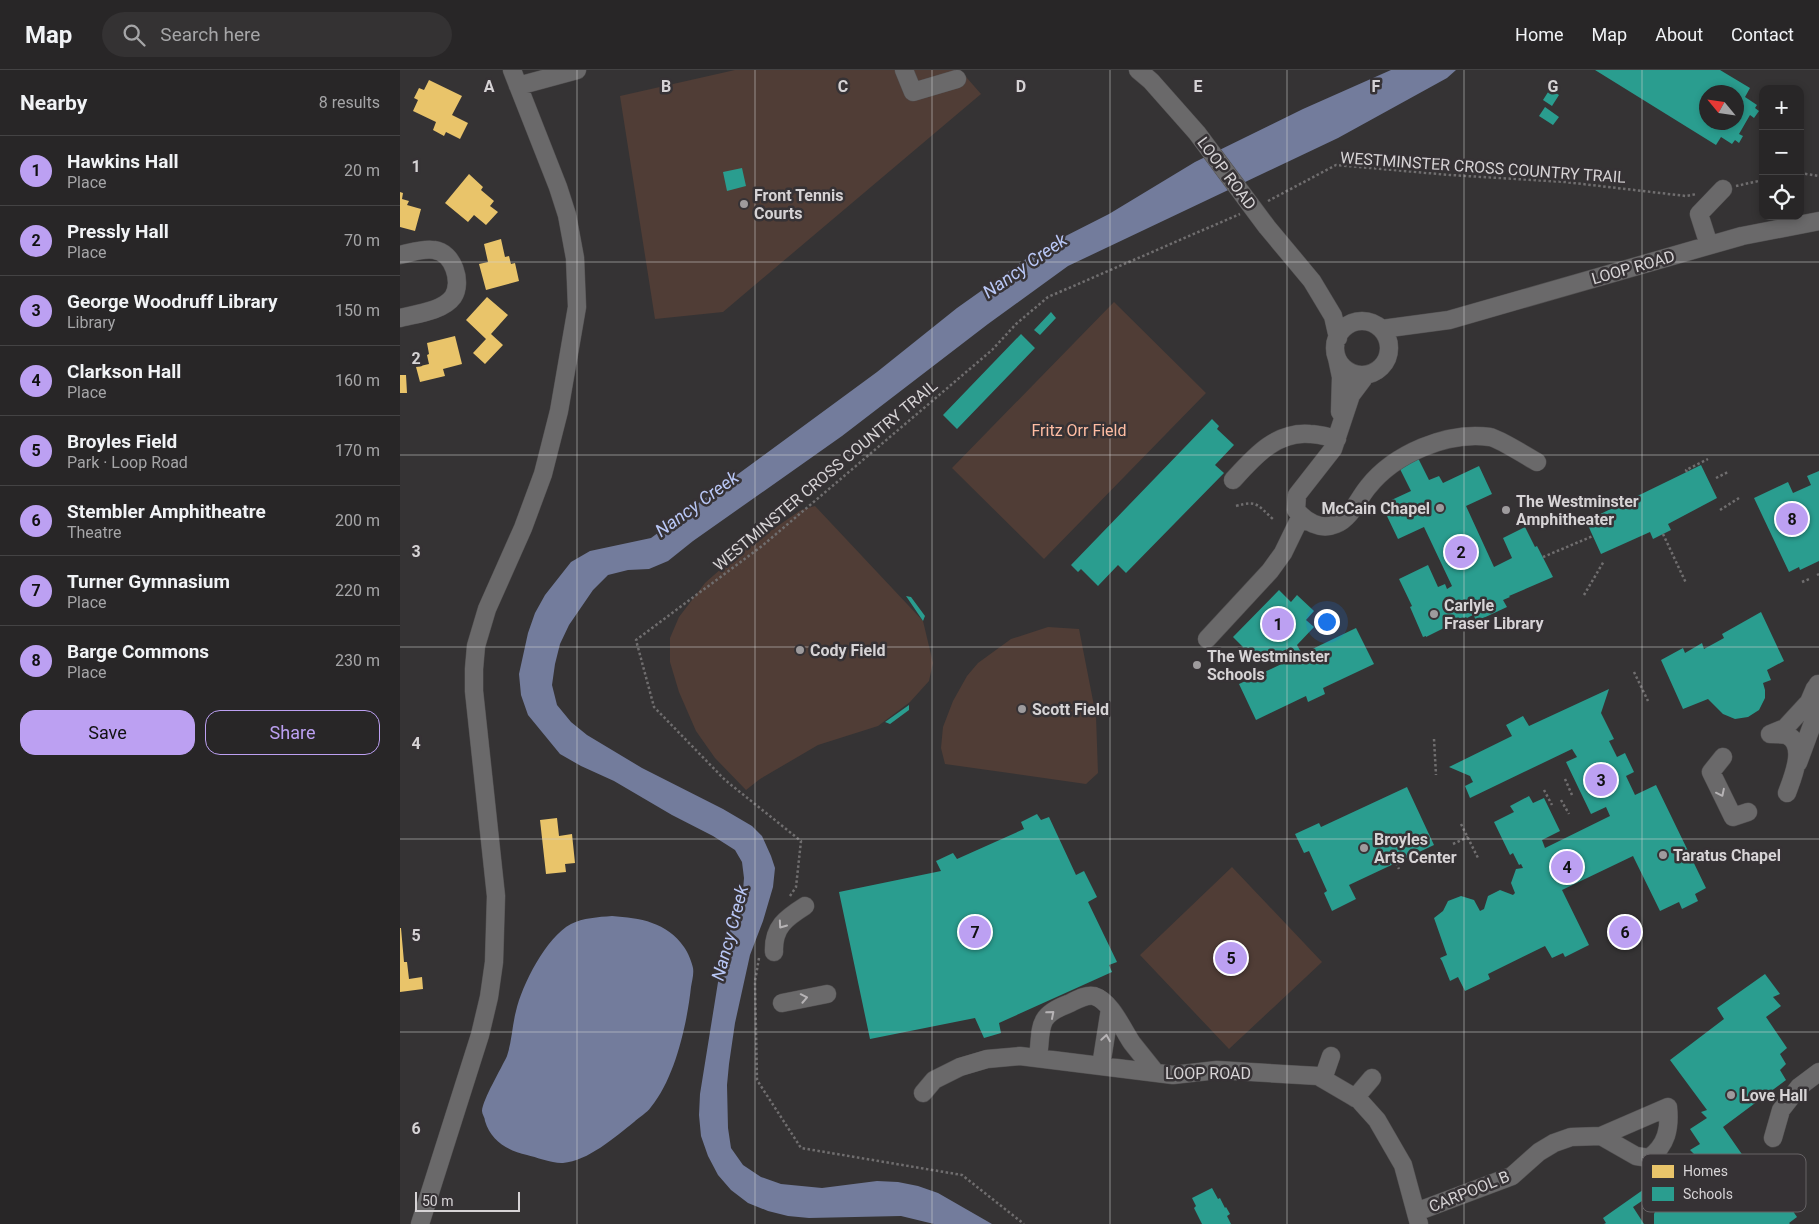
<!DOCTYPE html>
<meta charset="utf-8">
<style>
:root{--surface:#282627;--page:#343233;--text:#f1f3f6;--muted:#a5a5a7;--line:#444344;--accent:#bca0f2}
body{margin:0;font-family:Roboto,sans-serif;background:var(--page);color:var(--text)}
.controls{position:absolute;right:15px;top:15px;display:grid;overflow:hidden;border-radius:10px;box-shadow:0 2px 8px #0003}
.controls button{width:45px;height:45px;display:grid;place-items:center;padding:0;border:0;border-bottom:1px solid var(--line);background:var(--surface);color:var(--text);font:25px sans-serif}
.compass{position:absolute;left:1299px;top:15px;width:45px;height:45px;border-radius:50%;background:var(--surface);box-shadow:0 2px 8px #0003;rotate:299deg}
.scale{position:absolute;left:15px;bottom:12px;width:105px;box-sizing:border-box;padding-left:5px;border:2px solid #d6d3d5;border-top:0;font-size:14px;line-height:18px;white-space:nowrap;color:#d6d3d5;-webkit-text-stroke:4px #363235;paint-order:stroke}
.you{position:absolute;left:926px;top:551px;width:18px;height:18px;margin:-12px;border:4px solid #fff;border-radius:50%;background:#1a73e8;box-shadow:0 0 0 8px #1a73e833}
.badge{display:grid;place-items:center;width:32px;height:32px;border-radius:50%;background:var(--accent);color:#111;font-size:16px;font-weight:700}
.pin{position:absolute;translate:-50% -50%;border:2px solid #fff;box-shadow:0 1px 5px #0006}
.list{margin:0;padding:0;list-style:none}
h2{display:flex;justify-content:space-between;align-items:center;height:65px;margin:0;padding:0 20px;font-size:21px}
h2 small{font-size:16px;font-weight:400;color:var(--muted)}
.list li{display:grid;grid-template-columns:32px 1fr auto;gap:15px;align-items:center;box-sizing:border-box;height:70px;padding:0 20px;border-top:1px solid var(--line)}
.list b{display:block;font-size:19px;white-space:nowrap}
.list p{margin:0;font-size:16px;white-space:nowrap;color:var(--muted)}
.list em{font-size:16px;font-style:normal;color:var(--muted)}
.actions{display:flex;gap:10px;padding:15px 20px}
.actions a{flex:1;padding:11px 0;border:1px solid var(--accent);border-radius:15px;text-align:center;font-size:18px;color:var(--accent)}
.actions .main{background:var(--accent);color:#111}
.icon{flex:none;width:28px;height:28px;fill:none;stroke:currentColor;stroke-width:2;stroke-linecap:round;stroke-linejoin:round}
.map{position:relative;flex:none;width:1419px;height:1154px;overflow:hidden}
header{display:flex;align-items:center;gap:30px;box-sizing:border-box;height:70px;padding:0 25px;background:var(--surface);border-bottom:1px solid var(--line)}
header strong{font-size:24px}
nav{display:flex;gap:28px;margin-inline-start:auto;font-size:18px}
.search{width:350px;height:45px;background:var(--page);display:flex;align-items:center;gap:12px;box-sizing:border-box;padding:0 18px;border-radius:28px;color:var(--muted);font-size:19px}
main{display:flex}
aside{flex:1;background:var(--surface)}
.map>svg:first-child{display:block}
.green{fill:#503d36}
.water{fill:#737c9c}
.homes{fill:#e9c46a}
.schools{fill:#2a9d8f;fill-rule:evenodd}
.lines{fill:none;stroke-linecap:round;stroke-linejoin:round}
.minor-casing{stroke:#525051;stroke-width:19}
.path{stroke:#706e6f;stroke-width:2.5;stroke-dasharray:2.5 2.5;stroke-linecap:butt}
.minor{stroke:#6a696a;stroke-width:18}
.oneway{stroke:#b6b3b5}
.grid{fill:none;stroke:#d6d3d5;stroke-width:1;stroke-opacity:0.55}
.poi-dot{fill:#9e9b9d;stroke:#363235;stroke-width:2}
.labels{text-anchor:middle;stroke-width:5;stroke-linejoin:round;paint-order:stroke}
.street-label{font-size:16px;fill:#d6d3d5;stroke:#363235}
.poi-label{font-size:16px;font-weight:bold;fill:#d6d3d5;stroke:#363235;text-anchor:start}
.park-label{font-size:16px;fill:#ffbda3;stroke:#363235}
.water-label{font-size:18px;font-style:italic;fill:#b9c7f6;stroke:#363235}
.key{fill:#363235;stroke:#666265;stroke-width:1}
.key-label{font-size:14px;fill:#d6d3d5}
.grid-label{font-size:16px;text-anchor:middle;font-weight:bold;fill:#d6d3d5;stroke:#363235;stroke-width:5;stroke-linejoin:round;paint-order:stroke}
</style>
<header>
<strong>Map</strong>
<div class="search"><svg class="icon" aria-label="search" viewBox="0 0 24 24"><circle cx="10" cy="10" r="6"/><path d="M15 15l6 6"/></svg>Search here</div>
<nav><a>Home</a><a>Map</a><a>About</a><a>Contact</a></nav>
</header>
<main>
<aside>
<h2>Nearby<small>8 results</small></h2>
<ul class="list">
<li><span class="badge">1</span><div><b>Hawkins Hall</b><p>Place</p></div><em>20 m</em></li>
<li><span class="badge">2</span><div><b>Pressly Hall</b><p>Place</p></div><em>70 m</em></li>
<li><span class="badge">3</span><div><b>George Woodruff Library</b><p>Library</p></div><em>150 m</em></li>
<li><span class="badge">4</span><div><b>Clarkson Hall</b><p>Place</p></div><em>160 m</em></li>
<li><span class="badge">5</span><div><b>Broyles Field</b><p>Park · Loop Road</p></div><em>170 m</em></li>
<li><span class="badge">6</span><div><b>Stembler Amphitheatre</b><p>Theatre</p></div><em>200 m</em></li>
<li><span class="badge">7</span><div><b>Turner Gymnasium</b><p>Place</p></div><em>220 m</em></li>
<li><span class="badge">8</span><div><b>Barge Commons</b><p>Place</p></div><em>230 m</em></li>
</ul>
<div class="actions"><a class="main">Save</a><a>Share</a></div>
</aside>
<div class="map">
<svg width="1419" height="1154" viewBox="0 0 1419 1154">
<rect width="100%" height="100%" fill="#353334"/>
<path class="green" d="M335,0H560L581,24L323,242L255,249L220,26Z
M714,232L806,323L644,489L552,398Z
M415,436L523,551L533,593L529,611L510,632L478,656L418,675L360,709L346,720L315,688L296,661L279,622L270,592V568L279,547L305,513L340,482L401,440Z
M648,557L679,559L696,646L698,703L686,714L545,694L541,678L543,657L553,631L567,606L578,593L611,569Z
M832,797L922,892L829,979L740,885Z"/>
<path class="water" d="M991,0H1056L1047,8L938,68L668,196L588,254L442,366L293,471L268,491L249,499L228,500L208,505L193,520L169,555L160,574L155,594L152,615L157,635L171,652L187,665L242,698L323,739L352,756L362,766L371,786L375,798L373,817L363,851L350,885L335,953L329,994L327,1015L328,1058L331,1078L343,1095L361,1107L381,1114L422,1118L477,1111L498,1112L518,1116L538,1123L592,1154H534L501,1146L409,1148L388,1146L368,1141L348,1133L331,1120L318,1105L308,1086L301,1066L299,1045L300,1024L319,906L334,845L343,821L344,808L342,792L335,780L313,766L272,745L214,711L181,696L160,684L128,645L121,625L119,604L128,563L135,543L145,525L171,492L190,481L251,468L477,302L557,238L640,179L709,144L795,92L903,39Z
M212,846C240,848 267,852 284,877C288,882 292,893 293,898C294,904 292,911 291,917C287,954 275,1008 251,1037C247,1043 239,1047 234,1052C215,1067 188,1091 163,1093C154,1094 136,1087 127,1085C108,1081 91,1071 85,1051C85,1048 82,1044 82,1041C83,1029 101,999 107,986C112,971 112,956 116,941C122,915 146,867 171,854C183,848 198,847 212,846Z"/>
<path class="homes" d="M29,10L62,26L52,45L68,53L60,69L46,62L44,66L33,60L36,52L13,41L18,30L14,28L19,18L24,20Z
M69,104L83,117L81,120L94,131L90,136L98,142L86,155L74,145L68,152L45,133Z
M0,122L3,123L2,129L9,131L7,135L21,139L15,161L0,157Z
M101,169L105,187L109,186L111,194L115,193L119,211L86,220L79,194L88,192L84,174Z
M87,227L108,245L91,264L103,275L85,294L73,283L86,269L66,250Z
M55,266L62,294L43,299L45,306L20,312L16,297L29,294L27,285L29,284L27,273Z
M0,305H6L7,323H0Z
M157,748L159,766L172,764L175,793L165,794L166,802L146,804L140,750Z
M0,858H1L4,892H7L9,909L22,907L23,919L0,922Z"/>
<path class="schools" d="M1195,0H1320L1350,18L1345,27L1357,35L1355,38L1359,41L1354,48L1350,45L1339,64L1343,66L1339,73L1335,70L1332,74L1321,67L1316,75ZM1306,22H1336V52H1306Z
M1150,19L1159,25L1152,36L1143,30Z
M1145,37L1159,47L1153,55L1139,46Z
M342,98L346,116L327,121L323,102Z
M651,242L656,248L640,265L634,260Z
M621,264L635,278L557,359L543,345Z
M812,349L819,356L817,359L834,375L815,395L824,403L726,503L718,495L698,516L681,499L678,502L671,495Z
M1018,388L1029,410L1039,406L1043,413L1079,396L1092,424L1066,436L1094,497L1112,488L1103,468L1125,457L1135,477L1137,476L1153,507L1109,526L1110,527L1103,530L1107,537L1077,551L1073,545L1067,548L1066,547L1026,567V566L1023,567L1010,537L1012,536L999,509L1028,495L1038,517L1045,514L1047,519L1052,516L1024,457L998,469L985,442L989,440L985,433L1011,421L999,397Z
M1301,395L1317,428L1268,454L1271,460L1253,469L1250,462L1201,484L1186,451Z
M1419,401V491L1400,500L1399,497L1389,502L1354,428L1388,412L1393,423L1411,415L1407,406Z
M879,520L891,532L897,525L914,541L906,550L914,557L897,575L902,584L956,558L974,594L923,618L925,624L908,632L906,626L856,650L839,614L892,589L887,579L861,592L856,583L845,588L841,584L845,579L833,567Z
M506,526L511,527L525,546L523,551Z
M1361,542L1384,591L1367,600L1371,610L1363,613L1365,620V628L1359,640L1348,647L1335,649L1323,644L1308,629L1283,639L1261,590L1283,578L1285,583L1302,573L1304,579L1324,568L1322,564Z
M1209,619L1201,643L1214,669L1209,671L1217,687L1225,683L1234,702L1226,706L1235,725L1256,715L1306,818L1295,824L1298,831L1282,839L1279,832L1260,841L1233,786L1162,820L1189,875L1165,887L1163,883L1152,888L1145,876L1088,904L1090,909L1065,921L1058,907L1050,911L1042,891L1040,888L1047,885L1034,848L1043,841L1048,831L1061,826L1074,830L1080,841L1084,839L1088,826L1100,820L1113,825L1115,823L1111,813L1116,799L1123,798L1121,794L1119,795L1113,783L1110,785L1094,752L1114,742L1110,736L1129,726L1133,733L1144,728L1160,761L1142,770L1145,778L1210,746L1206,737L1191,744L1166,692L1177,687L1172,679L1070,728L1065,716L1073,712L1070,706L1049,697L1112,666L1106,655L1123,646L1129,656Z
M509,635V640L490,654L485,652Z
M1007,717L1034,775L949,815L956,829L932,841L924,823L927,821L909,781L904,783L895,764L919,753L921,757Z
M637,744L641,750L649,747L676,805L684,801L697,827L688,832L717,892L709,895L712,902L599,953L601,963L584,968L575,948L470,969L439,822L541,801L536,791L553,783L557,789L624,759L621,752Z
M1365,904L1380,924L1373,927L1381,936L1366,947L1387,978L1380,984L1386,994L1380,1000L1386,1010L1323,1057L1371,1126L1379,1121L1397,1147L1389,1153L1390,1154H1254V1144L1258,1135L1266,1127L1273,1123L1267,1114L1233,1137L1244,1154H1204L1206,1153L1203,1148L1294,1084L1290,1080L1300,1074L1290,1059L1307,1048L1301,1042L1307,1040L1270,990L1324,949L1317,938Z
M812,1118L818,1129L820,1128L825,1138L826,1137L830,1144L827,1146L831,1154H802L794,1138L796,1136L792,1128Z"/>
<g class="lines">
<g class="minor-casing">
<path id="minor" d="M504,0L513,22L557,9
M738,0L751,11L797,63L867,157L912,211L933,246L938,268
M118,16L177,0
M1309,175L1299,144L1323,119
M0,185C10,183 23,178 34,180C53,182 63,212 53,227C43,241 16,244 0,248
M935 278a27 27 0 1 1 54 0a27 27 0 1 1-54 0Z
M982,259L1049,250L1342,166L1419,151
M937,288L941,307L940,342
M966,305L951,325L933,379L897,425L896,440C905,451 920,461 936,454C951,448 958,429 968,417C994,384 1047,361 1090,367C1100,369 1126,386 1137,392
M833,410C854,387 876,361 910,364C919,364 928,367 937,369
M807,569L870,501L883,483L901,446
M1370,664C1374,664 1381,664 1386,665C1408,673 1392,709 1387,723
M1370,664L1385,658L1409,632L1415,618
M1323,687L1311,702L1333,747L1348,742
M1398,693L1415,647L1418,614
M374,882C373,857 386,848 405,836
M382,933L427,924
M638,988C642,957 636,946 668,934C675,931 685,924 694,926C711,931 723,960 732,973C740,983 748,993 756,1003
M701,996L710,939
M923,1009L931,986
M523,1023L534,1010L560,997L587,989L620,986L773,1005L817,1000L918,1006L959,1030L977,1050L1003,1095L1019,1154
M955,1028L972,1008
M1268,1037C1270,1058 1267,1075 1249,1088L1236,1086L1201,1066Z
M1373,1068L1381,1040L1399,1017L1419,1002
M1016,1142L1112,1106L1139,1082L1154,1073L1171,1067L1201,1066
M20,1154L80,965L89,927L94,892L96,826L74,621V599L76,576L87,539L123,458L143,404L159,341L177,237L175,188L167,145L158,117L112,0"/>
</g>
<path class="path" d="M1400,103L1419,106
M1336,116L1363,110
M868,131L936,95L1050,105L1165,112L1286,126L1297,124
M1287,402L1286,400L1308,389
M1316,408L1328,402
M836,436C858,430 857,435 873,449
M1320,440L1339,428
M1263,464L1286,513
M1143,487L1193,466
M1417,505L1419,504
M1402,512L1409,509
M1184,525L1204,491
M1234,602L1248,631
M1034,669L1036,705
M1165,709L1172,725
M1144,720L1152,735
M1161,730L1169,744
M1061,754L1078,788
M1053,774L1068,767
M996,793L999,799
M390,826L396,817L401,771L325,710L254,637L236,570L362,476L592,280L616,254L648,227L840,144
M359,888L355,911L357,1010L401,1078L562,1105L624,1154"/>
<use href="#minor" class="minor"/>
</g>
<defs><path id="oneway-chevron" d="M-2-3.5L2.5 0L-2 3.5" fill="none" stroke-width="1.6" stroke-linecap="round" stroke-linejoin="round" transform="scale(1.25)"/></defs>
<g class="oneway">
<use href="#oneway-chevron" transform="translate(1321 723) rotate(64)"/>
<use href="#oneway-chevron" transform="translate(382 855) rotate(125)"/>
<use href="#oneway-chevron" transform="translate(404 928) rotate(-11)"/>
<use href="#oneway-chevron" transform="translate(651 944) rotate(-41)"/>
<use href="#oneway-chevron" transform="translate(706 968) rotate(-81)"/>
</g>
<path class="grid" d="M177,0V1154M355,0V1154M532,0V1154M710,0V1154M887,0V1154M1064,0V1154M1242,0V1154M0,192H1419M0,385H1419M0,577H1419M0,769H1419M0,962H1419"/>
<g class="poi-dot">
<circle cx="344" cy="134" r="5"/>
<circle cx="1040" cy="438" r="5"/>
<circle cx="1106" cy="440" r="5"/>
<circle cx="1034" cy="544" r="5"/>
<circle cx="400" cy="580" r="5"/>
<circle cx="797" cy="595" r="5"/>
<circle cx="622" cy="639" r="5"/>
<circle cx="964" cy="778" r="5"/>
<circle cx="1263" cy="785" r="5"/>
<circle cx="1331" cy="1025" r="5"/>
</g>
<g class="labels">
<g class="street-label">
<text transform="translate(1083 97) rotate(4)" y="6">WESTMINSTER CROSS COUNTRY TRAIL</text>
<text transform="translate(827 103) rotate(53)" y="6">LOOP ROAD</text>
<text transform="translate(1233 197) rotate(-16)" y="6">LOOP ROAD</text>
<text transform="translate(425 405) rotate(-40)" y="6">WESTMINSTER CROSS COUNTRY TRAIL</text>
<text x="808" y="1009">LOOP ROAD</text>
<text transform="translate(1069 1121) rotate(-22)" y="6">CARPOOL B</text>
</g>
<g class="poi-label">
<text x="354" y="131">Front Tennis<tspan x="354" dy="18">Courts</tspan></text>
<text x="1116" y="437">The Westminster<tspan x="1116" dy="18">Amphitheater</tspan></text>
<text x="1030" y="444" text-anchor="end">McCain Chapel</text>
<text x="1044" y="541">Carlyle<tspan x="1044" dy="18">Fraser Library</tspan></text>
<text x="410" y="586">Cody Field</text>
<text x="807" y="592">The Westminster<tspan x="807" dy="18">Schools</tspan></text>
<text x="632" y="645">Scott Field</text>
<text x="974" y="775">Broyles<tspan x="974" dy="18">Arts Center</tspan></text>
<text x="1273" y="791">Taratus Chapel</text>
<text x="1341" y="1031">Love Hall</text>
</g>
<g class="park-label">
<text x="679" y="366">Fritz Orr Field</text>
</g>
<g class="water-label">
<text transform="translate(625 196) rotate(-35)" y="6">Nancy Creek</text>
<text transform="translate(297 434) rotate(-36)" y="6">Nancy Creek</text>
<text transform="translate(330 863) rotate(-75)" y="6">Nancy Creek</text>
</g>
</g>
<rect x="1242" y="1084" width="164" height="58" rx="8" class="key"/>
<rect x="1252" y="1095" width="22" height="13" fill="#e9c46a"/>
<rect x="1252" y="1117" width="22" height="14" fill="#2a9d8f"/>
<g class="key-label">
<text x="1283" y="1106">Homes</text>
<text x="1283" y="1129">Schools</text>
</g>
<g class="grid-label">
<text x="89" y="22">A</text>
<text x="266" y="22">B</text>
<text x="443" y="22">C</text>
<text x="621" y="22">D</text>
<text x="798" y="22">E</text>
<text x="976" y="22">F</text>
<text x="1153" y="22">G</text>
<text x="16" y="102">1</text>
<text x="16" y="294">2</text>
<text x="16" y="487">3</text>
<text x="16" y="679">4</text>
<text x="16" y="871">5</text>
<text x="16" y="1064">6</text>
</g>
</svg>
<div class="controls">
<button>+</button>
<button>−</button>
<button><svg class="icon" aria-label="locate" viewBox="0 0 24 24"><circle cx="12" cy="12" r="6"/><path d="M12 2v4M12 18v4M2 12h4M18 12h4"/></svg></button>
</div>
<svg class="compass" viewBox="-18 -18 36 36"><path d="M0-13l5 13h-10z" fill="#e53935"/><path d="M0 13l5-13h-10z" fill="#a5a5a7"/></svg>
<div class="scale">50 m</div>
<div class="you"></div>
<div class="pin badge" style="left:878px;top:554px">1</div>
<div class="pin badge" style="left:1061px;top:482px">2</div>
<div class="pin badge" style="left:1201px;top:710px">3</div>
<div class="pin badge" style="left:1167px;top:797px">4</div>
<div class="pin badge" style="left:831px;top:888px">5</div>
<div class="pin badge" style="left:1225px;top:862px">6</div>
<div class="pin badge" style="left:575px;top:862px">7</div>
<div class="pin badge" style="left:1392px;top:449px">8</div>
</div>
</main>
